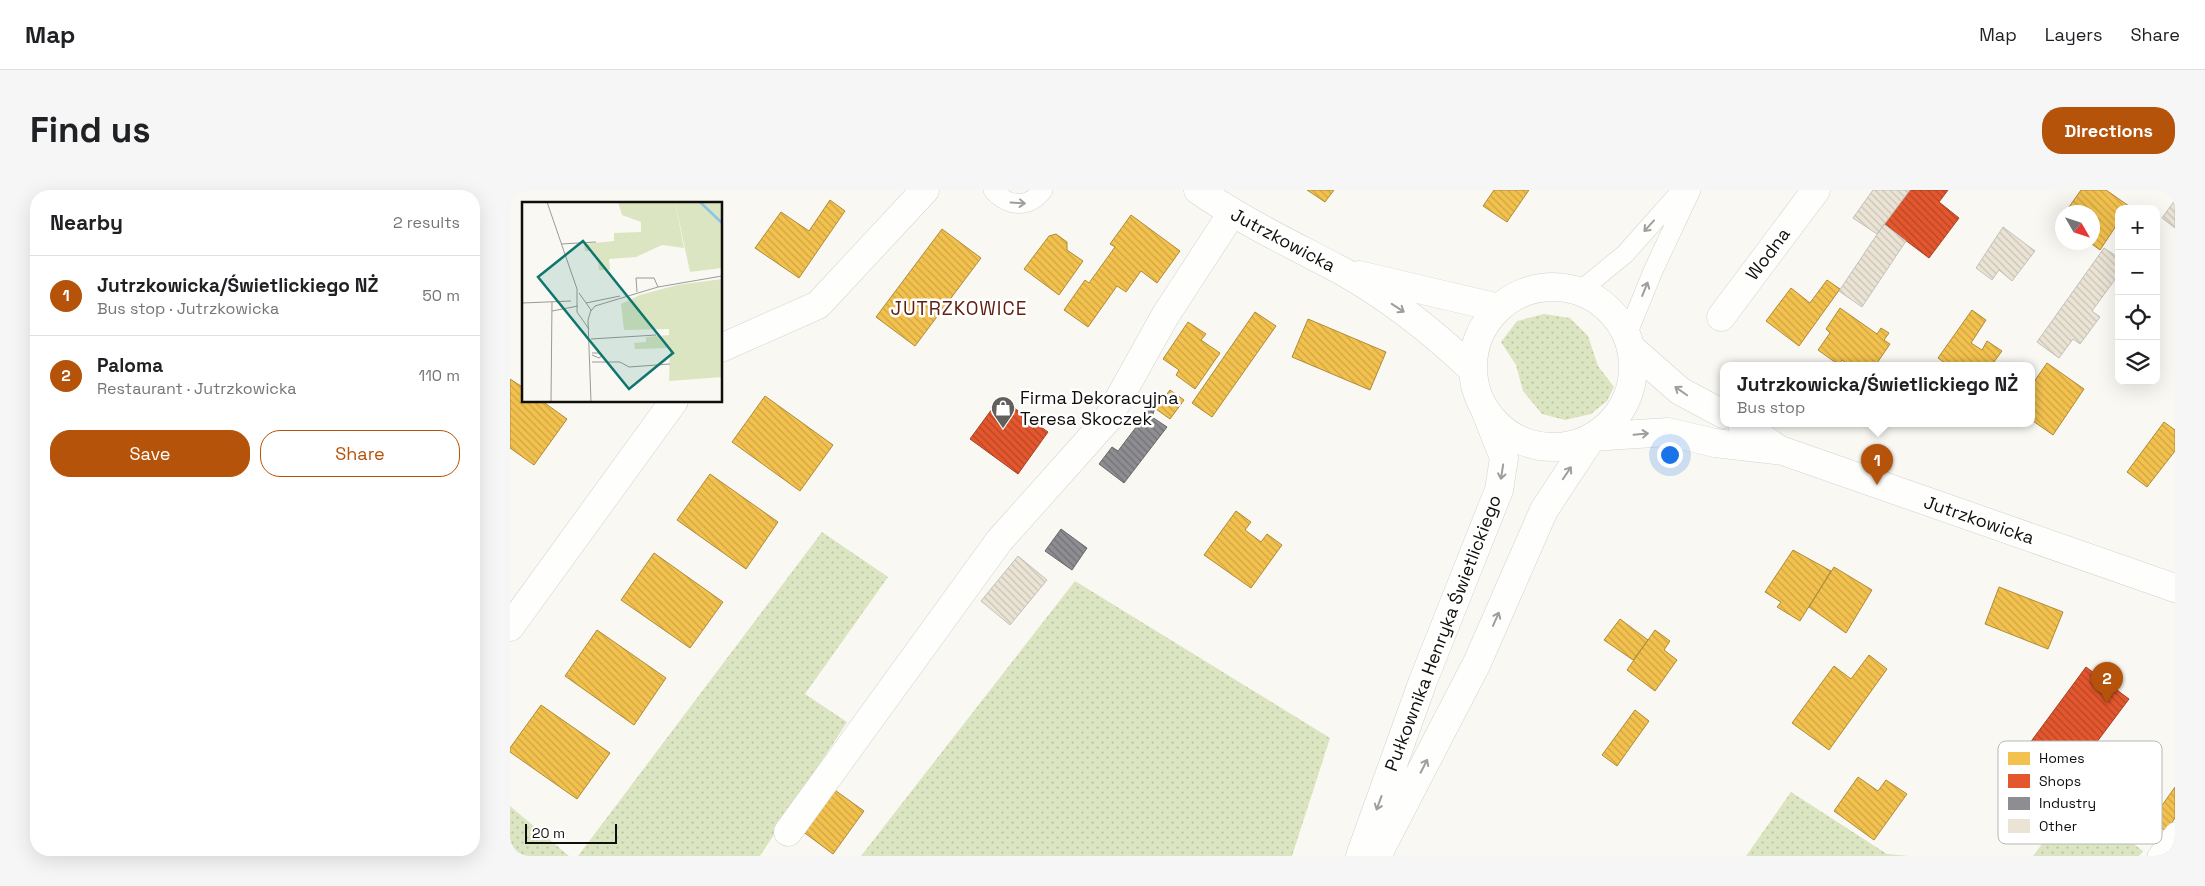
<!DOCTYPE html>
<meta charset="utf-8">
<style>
:root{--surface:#fff;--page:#f6f6f6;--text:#202124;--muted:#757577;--line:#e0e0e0;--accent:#b45309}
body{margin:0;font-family:"Space Grotesk",sans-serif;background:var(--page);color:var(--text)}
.controls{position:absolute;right:15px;top:15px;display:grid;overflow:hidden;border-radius:10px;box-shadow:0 5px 20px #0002}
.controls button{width:45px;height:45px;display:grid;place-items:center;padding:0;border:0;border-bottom:1px solid var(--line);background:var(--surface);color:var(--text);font:25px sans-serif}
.compass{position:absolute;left:1545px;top:15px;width:45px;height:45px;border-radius:50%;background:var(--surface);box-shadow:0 5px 20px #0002;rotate:129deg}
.scale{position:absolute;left:15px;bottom:12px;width:92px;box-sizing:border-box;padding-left:5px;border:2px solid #100e0b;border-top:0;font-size:14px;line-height:18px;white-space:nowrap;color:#100e0b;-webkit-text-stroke:4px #fff;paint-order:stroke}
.you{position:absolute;left:1159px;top:264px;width:18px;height:18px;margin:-12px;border:4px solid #fff;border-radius:50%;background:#1a73e8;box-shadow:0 0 0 8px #1a73e833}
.badge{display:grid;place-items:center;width:32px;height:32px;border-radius:50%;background:var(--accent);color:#fff;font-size:16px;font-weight:700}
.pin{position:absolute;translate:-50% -41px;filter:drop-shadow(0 1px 2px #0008)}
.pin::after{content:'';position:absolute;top:26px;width:18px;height:15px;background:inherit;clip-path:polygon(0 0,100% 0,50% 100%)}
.popup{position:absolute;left:1210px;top:172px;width:315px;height:65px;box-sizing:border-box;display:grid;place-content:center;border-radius:10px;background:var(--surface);filter:drop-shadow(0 1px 4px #0005);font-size:16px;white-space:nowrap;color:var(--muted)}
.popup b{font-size:19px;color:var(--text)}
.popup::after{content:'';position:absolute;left:50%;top:100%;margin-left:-10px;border:10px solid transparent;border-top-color:var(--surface)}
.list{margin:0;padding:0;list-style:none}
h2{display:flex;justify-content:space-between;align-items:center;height:65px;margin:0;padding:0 20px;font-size:21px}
h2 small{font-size:16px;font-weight:400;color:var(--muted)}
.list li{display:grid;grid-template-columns:32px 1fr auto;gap:15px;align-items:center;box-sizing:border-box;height:80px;padding:0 20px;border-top:1px solid var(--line)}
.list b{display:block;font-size:19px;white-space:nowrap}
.list p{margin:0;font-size:16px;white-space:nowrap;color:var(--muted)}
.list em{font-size:16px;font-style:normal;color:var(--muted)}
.actions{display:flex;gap:10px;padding:15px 20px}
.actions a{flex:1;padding:11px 0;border:1px solid var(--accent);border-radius:20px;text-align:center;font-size:18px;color:var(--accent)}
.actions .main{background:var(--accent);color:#fff}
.icon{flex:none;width:28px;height:28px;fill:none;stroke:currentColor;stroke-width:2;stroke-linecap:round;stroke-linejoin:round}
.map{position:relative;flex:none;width:1665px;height:666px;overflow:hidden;border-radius:20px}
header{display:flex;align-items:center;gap:30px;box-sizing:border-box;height:70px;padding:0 25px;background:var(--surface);border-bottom:1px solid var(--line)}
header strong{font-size:24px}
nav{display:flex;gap:28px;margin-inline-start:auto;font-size:18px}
.intro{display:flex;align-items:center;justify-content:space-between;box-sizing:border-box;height:120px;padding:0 30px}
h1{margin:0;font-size:35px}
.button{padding:12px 22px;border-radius:20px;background:var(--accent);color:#fff;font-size:18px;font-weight:700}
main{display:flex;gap:30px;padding:0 30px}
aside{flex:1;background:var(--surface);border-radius:20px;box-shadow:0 5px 20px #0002}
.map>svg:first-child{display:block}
.grass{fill:url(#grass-dots)}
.homes{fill:url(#homes-back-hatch);stroke:#ae8b3a}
.shops{fill:url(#shops-back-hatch);stroke:#a44124}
.industry{fill:url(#industry-back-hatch);stroke:#68676a}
.building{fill:url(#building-back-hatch);stroke:#c2c1bd}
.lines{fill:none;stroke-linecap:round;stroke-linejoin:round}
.service-casing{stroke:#d4d2ce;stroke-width:20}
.minor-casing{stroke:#d4d2ce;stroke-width:29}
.tertiary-casing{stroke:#d4d2ce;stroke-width:29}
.secondary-casing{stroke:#d4d2ce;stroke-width:29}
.service{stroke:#fefefd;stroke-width:19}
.minor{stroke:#fefefd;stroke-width:28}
.tertiary{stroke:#fefefd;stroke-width:28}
.secondary{stroke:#fefefd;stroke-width:28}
.oneway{stroke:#9f9e9c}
.labels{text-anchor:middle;stroke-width:5;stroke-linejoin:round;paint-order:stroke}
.street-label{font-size:18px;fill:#100e0b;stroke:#fff}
.poi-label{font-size:18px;fill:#100e0b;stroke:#fff;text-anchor:start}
.neighbourhood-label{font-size:19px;letter-spacing:1px;fill:#632012;stroke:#fff}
.inset-river{fill:none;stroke:#8cc3e7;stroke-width:2.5}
.inset-road{fill:none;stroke:#9c9a96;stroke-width:1}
.view{fill:#0f766e;fill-opacity:0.15;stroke:#0f766e;stroke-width:2.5}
.inset-edge{fill:none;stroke:#100e0b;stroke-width:2.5}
.key{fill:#fff;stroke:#b7b7b6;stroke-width:1}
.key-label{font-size:14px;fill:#100e0b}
</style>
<header>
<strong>Map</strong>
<nav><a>Map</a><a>Layers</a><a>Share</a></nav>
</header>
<div class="intro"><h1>Find us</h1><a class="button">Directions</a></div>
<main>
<aside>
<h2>Nearby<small>2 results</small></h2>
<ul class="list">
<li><span class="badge">1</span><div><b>Jutrzkowicka/Świetlickiego NŻ</b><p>Bus stop · Jutrzkowicka</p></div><em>50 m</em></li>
<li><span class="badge">2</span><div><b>Paloma</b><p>Restaurant · Jutrzkowicka</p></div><em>110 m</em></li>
</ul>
<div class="actions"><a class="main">Save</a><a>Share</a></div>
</aside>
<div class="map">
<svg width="1665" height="666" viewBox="0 0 1665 666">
<defs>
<pattern id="grass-dots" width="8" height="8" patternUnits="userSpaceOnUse" patternTransform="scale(1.25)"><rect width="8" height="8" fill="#dbe5c1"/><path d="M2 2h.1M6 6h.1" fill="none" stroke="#bbc3a4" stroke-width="1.8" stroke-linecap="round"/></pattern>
<pattern id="homes-back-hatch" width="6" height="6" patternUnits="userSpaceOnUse" patternTransform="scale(1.25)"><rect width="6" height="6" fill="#f2c14e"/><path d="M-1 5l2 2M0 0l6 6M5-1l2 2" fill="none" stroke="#cea543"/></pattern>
<pattern id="shops-back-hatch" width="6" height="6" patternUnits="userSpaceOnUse" patternTransform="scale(1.25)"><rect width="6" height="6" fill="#e4572e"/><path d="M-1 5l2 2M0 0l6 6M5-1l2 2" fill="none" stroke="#b74625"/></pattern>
<pattern id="industry-back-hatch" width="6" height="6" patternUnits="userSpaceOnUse" patternTransform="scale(1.25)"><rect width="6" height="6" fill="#8d8d92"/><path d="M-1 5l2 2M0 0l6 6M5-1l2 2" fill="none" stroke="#727275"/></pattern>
<pattern id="building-back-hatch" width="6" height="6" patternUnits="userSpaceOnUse" patternTransform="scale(1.25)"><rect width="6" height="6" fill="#ebe4d5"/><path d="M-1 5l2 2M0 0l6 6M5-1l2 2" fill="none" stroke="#c8c2b6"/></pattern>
</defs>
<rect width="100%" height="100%" fill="#faf8f3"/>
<path class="grass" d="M1034,124L1060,128L1078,146L1088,176L1104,197L1097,211L1081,224L1055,230L1032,224L1013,201L1006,175L991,152L1007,131Z
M312,342L378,387L295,504L337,532L250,666H68Z
M565,391L820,548L782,666H351Z
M1281,602L1377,664L1399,666H1236Z
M1565,610L1633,661L1629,666H1523Z
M0,616L59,666H0Z"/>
<path class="homes" d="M797,0H824L815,12Z
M984,0H1019L997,32L973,16Z
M1571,0H1596L1619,16L1617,19H1609L1608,33L1590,60L1579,52H1582V22H1567L1569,20L1563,16L1561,18L1559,17Z
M320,10L335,21L289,88L245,58L271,22L299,41Z
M621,25L670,61L647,93L631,81L616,102L607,96L578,137L554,120L575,90L579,93L605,57L600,54Z
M432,39L471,68L405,156L366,127Z
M546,44L557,52V60L573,71L549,105L514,79L539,46Z
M1317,90L1330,99L1289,156L1256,131L1281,98L1300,113Z
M1330,118L1367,144L1371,138L1379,143L1374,150L1380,154L1365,176H1341L1332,170L1329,175L1308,160L1320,143L1316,139Z
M1462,120L1476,130L1461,153L1472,160L1477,151L1492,161L1481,176H1439L1428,168Z
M745,122L766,136L702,227L682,213Z
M798,129L876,162L860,200L782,167Z
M678,132L696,144L691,150L710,163L685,199L666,185L669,180L653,169Z
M1537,173L1574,199L1543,245L1523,231L1520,235L1518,234H1521V196Z
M0,189L14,198V211H32L57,229L24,275L0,258Z
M660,200L674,210L660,229L646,219Z
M255,206L323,255L290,301L222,252Z
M1654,232L1665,240V261L1637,297L1617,282Z
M200,284L268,332L236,379L167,330Z
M726,321L741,332L735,340L751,352L757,344L772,355L741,398L694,365Z
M1283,360L1321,381L1290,431L1267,417L1271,412L1255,402Z
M144,363L213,412L180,458L111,410Z
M1324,377L1362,400L1336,443L1299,417Z
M1489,397L1553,422L1538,459L1475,434Z
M1110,429L1138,450L1123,470L1094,450Z
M87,440L156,488L124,535L55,486Z
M1145,440L1160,451L1154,460L1167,470L1145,501L1117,480Z
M1359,465L1377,479L1319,560L1282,533L1324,476L1341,489Z
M31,515L100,563L67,609L0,562V558Z
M1125,520L1139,531L1107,576L1092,565Z
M1348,587L1368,601L1376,590L1397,604L1364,650L1324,621Z
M1665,597V628L1656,641L1641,631Z
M322,598L354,621L323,664L292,641Z"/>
<path class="shops" d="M1400,0H1438L1429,12L1449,28L1419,68L1374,34Z
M490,208L538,242L508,284L460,249Z
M1576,477L1619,509L1542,612L1500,580L1504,582L1514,568L1511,565Z"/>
<path class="industry" d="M639,213L645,218L642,227L657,237L614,293L589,274L602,257L608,261L636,224L632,221Z
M551,339L577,358L562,380L535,361Z"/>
<path class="building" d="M1363,0H1400L1367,44L1343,28Z
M1665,10V38L1652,28Z
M1374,34L1396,51L1352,117L1329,101Z
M1493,37L1525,61L1502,91L1489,80L1482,90L1466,78Z
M1594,58L1609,68V84L1582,121L1590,127L1570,154L1563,149L1549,168L1527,152Z
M508,366L537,390L500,435L471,411Z"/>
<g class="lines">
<g class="service-casing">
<path id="service" d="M483,0C498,17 518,19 533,0
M1070,101L1115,64L1172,0
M1117,145L1143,81L1181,0
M1647,666L1665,642"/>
</g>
<g class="minor-casing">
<path id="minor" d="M1211,127L1306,0
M211,158L308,115L415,0
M0,437L164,211
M278,642L489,351L597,230L655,126L722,23"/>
</g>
<g class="tertiary-casing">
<path id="tertiary" d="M850,666L913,491L989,300L994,268L975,220
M867,666L967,473L1034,320L1082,247"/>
</g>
<g class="secondary-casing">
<path id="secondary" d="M688,0C734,32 783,55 832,81C880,108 923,142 963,180
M849,85L989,118
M963 177a80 80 0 1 1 160 0a80 80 0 1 1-160 0Z
M1121,158L1170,201L1213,224
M1232,234L1267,258
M1082,247L1158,242L1205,253L1273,261L1665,398"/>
</g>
<use href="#service" class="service"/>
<use href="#minor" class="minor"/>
<use href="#tertiary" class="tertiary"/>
<use href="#secondary" class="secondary"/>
</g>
<defs><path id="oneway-shaft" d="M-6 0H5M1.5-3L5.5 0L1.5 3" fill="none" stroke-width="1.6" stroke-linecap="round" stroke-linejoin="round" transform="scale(1.25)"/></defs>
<g class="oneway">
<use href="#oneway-shaft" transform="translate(508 13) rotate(4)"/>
<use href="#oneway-shaft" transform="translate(1139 36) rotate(132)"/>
<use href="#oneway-shaft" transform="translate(1135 99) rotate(-68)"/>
<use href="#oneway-shaft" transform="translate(888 118) rotate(33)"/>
<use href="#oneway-shaft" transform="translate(1171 201) rotate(-145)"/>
<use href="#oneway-shaft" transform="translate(1131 244) rotate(-5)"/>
<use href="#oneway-shaft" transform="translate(992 282) rotate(99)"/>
<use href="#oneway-shaft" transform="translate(1057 283) rotate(-56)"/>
<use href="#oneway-shaft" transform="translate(986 429) rotate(-66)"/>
<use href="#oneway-shaft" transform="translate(914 576) rotate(-63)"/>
<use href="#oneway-shaft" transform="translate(869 613) rotate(110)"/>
</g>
<defs>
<g id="shop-pin" transform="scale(1.25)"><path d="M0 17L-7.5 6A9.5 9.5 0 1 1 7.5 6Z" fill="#62605c" stroke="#fff"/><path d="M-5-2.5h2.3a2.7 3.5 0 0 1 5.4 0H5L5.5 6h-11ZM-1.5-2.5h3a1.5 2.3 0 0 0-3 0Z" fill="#fff"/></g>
</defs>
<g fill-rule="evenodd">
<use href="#shop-pin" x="493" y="218"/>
</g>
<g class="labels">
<g class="street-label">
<text transform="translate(773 50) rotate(28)" y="6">Jutrzkowicka</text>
<text transform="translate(1258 64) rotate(-53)" y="6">Wodna</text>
<text transform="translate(1469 330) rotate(19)" y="6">Jutrzkowicka</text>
<text transform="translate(933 443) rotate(-69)" y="6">Pułkownika Henryka Świetlickiego</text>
</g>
<g class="poi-label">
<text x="510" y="214">Firma Dekoracyjna<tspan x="510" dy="21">Teresa Skoczek</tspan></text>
</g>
<g class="neighbourhood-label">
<text x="449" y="125">JUTRZKOWICE</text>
</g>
</g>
<g transform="translate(12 12)">
<rect width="200" height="200" fill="#faf8f3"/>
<path d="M96,0H153L162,46L140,43L114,55L87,57L88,68H77L76,59L70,49H63L62,42L92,39V31L119,30V20L100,13ZM200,77V175L147,179L148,146L113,147L112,141L124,140V135L147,133V127L102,128L99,102L118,93L155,83Z" fill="#dbe5c1"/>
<path d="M153,0H200V66L168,70Z" fill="#dbe5c1"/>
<path class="inset-river" d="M178,0L200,21"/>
<path class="inset-road" d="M25,0L55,87V110L67,127M39,42L74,40M115,90L114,76H132L136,85M57,91L69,108L66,118L69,200M0,101L49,99M64,101L98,94M30,109L56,104M69,109L73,104L136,85L200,74M69,137L134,133M70,151H79L80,154L77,156L70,153M70,160H98L107,165L148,162M29,200L30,100"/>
<path class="view" d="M61,39L151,151L107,187L16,75Z"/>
<rect width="200" height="200" class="inset-edge"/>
</g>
<rect x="1488" y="551" width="164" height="103" rx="8" class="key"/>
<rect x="1498" y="562" width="22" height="13" fill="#f2c14e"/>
<rect x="1498" y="584" width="22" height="14" fill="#e4572e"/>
<rect x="1498" y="607" width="22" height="13" fill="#8d8d92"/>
<rect x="1498" y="629" width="22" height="14" fill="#ebe4d5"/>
<g class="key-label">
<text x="1529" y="573">Homes</text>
<text x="1529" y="596">Shops</text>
<text x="1529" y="618">Industry</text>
<text x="1529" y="641">Other</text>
</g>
</svg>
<div class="controls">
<button>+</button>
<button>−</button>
<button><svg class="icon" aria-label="locate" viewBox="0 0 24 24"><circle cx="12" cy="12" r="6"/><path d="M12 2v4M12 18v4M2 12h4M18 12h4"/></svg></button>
<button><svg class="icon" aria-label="layers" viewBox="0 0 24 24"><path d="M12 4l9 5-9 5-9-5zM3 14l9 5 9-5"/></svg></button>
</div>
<svg class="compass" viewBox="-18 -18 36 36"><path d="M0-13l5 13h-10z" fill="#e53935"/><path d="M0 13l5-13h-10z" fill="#757577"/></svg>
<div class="scale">20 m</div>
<div class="you"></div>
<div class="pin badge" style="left:1367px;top:295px">1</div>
<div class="popup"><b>Jutrzkowicka/Świetlickiego NŻ</b>Bus stop</div>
<div class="pin badge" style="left:1597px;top:513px">2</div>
</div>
</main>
